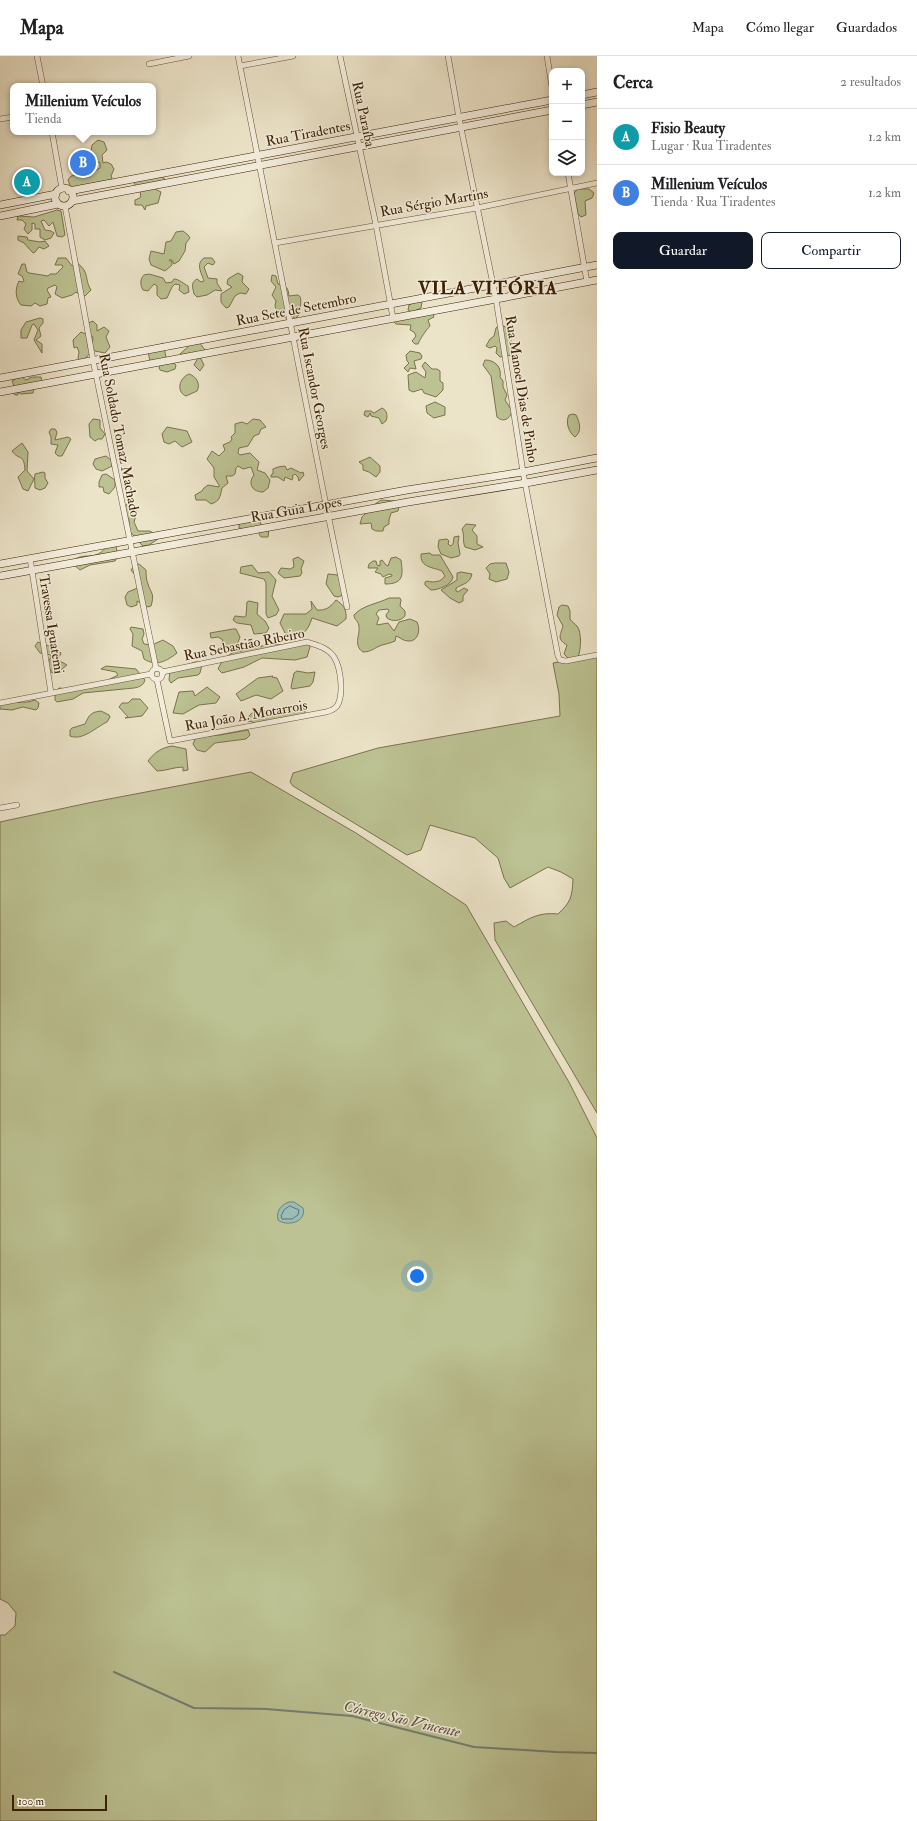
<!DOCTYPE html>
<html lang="es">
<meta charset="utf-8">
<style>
:root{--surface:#fff;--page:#f6f6f6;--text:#202124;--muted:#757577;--line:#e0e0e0;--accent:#111827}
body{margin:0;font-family:"IM FELL Double Pica",serif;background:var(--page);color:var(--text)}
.controls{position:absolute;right:12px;top:12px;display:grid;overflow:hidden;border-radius:8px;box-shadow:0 2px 6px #0003}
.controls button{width:36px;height:36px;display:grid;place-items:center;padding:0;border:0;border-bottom:1px solid var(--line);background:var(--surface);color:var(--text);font:20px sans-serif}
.scale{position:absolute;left:12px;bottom:10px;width:95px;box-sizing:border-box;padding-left:4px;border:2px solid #3d2104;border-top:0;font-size:11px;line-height:14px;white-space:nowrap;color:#3d2104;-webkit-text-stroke:3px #f3eddc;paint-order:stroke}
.you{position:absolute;left:417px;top:1220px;width:14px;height:14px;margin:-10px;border:3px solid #fff;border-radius:50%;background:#1a73e8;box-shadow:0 0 0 6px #1a73e833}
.badge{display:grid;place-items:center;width:26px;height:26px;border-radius:50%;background:var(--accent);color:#fff;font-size:13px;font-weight:700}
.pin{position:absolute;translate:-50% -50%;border:2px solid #fff;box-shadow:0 1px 4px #0006}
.popup{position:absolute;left:10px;top:27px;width:146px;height:52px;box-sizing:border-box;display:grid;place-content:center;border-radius:8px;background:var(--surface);filter:drop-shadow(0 1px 3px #0005);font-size:13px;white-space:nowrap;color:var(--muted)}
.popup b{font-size:15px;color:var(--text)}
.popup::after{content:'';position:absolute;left:50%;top:100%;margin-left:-8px;border:8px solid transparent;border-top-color:var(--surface)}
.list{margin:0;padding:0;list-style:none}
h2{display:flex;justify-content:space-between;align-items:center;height:52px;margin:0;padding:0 16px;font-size:17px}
h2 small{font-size:13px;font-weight:400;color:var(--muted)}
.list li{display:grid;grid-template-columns:26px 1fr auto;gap:12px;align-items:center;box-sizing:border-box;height:56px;padding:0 16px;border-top:1px solid var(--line)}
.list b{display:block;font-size:15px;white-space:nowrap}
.list p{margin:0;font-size:13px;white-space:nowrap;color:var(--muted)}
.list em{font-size:13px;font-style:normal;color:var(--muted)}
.actions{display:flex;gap:8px;padding:12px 16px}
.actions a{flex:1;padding:9px 0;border:1px solid var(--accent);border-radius:8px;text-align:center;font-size:14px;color:var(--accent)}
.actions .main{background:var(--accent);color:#fff}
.icon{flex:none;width:22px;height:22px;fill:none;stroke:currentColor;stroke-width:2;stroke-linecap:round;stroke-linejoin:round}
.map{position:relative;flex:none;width:597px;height:1765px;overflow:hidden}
header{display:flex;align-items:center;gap:24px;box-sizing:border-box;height:56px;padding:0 20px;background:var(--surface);border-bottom:1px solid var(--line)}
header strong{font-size:19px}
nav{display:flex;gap:22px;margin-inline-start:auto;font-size:14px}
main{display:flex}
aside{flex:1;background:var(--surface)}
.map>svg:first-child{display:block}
.green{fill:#bcc293;stroke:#7c724c}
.water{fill:#99beba;stroke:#747f71}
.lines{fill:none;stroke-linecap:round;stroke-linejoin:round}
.shore{stroke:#6b705f;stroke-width:1}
.stream{stroke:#747f71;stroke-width:2}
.street-casing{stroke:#695235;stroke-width:6}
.secondary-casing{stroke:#3d2104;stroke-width:8}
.street{stroke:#f3eddc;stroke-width:5}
.secondary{stroke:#f3eddc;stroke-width:7}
.labels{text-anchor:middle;stroke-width:3;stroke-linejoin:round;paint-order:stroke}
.street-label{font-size:14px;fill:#3d2104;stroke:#f3eddc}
.water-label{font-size:15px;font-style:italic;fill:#59503b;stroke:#f3eddc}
.district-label{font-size:18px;font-weight:bold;letter-spacing:1px;fill:#3d2104;stroke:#f3eddc}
</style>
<header>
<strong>Mapa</strong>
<nav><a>Mapa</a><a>Cómo llegar</a><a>Guardados</a></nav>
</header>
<main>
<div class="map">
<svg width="597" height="1765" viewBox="0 0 597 1765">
<rect width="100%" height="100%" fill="#ece4c9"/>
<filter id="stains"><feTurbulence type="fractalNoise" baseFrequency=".005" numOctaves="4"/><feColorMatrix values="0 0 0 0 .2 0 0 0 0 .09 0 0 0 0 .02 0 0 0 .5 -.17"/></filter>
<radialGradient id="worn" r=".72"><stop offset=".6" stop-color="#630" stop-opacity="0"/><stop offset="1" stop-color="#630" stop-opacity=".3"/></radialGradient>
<path class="green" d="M98,84L104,86L107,94L102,99L103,107L106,106L111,108L114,113L111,120L112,122L110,124L71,132L68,124L71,120L90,117L100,112V107L90,102L92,89Z
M161,120L165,123L155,133L161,136L158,147L146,150L145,154L142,149H135V144L140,142C143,134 134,131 133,124Z
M578,133H589L594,137L592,142L585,145L586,159L581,161L578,158L574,137Z
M57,154L61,155L65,179L62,181L57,180L53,166L49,170L44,164L41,165L45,174L51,175L54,177L51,182L45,184L40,181V173H35V168L32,167V174L28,178L24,173L26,168L22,164H17L18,160L34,161Z
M183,175L188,179L190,182L186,187L185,195L179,205L174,208L172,204H169L172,206V209L165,215L151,209L149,203L151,195L164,198L166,186L171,185L176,176Z
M18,180L27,181L28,184L40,186L45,185L49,190L44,193L39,191L35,196L33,197L24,187L18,184Z
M58,202H66L72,210L77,207C90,216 84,223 91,234L85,240L80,239L76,236L72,239L62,242L55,238L57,231L55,229L48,232L47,234L51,241L48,242L47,248L40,250L35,247L31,250L21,249C15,242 15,233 19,225L22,226L24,225L22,220L18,218L22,208H25L27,216L29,217L48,220L50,218H56L63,211L62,209H55Z
M204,202H212L215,206L213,209L208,207L204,211L208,222L217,223V227L222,235L215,234L207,239L197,241L194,238C193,232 190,227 197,223L201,226L204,225C202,218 195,208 204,202Z
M238,217L243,220L242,226L249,233L246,238L240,237L235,240L229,251L226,252L221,246V238L232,231L227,228L228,223Z
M149,218L163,222L166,227L172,226L174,223C179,223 184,228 188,230L189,236L184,238L179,234L180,229L175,228L172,231L167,242L161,243L157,239V230L154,228L148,235L143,234C140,229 140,223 144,219Z
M272,219L276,220L278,228C287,231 288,231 289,240C292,240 294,239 297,239C304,239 299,253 300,258L295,263L292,259L288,262L279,261L275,250L276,245L272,239L276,231L271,225Z
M420,244L422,246L421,252L414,255L433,258L434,261L428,264L430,270C426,274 420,283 418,288H415L412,285L416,280L414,276L410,274L411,269L396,268L392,264L412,256L408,254L409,249Z
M40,262L43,263V267L39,272L41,280L36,284L42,288V297L34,284L38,274L34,268L32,269L27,282H21V274L26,266Z
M93,265L97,269V275L104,271L109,275L106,281L110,291L105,297L95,295L92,291L93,281L89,278L88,267Z
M500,268L509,273L513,299L500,301L496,297L497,292L495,290L490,292L486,290L490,283L494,280L496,272Z
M81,276L86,278C88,284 87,291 90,297L85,303L80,304L78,302L79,296L77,291L74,292L73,284Z
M199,286L205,294L200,301L204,309L200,315L194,309L198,302L180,298L191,288Z
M163,287L166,301L176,309L175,313L167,316L160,314L159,312L161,307L150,305L148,296Z
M410,295L420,297L422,300L421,303L414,305L416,313L410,312L408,316L404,312L409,307L407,305L406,299Z
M485,304C495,304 502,311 500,321L503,325V331L507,339L505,344L512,355C510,363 503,367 497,361L491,320L483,309Z
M425,306L432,313H437L440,315V325L443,327V334L436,341L424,337L422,333L413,336L409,334L408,319L416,316L425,322L426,316L422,310Z
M189,318C196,320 201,328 197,335L186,340C176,336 179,322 189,318Z
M20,320L26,324L32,321H41L42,325L34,331L33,337L21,338L18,336V339H15L13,336L14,330L12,325Z
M435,346L445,351V359L434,362L427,357L426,350Z
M382,352C387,354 388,360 386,365L382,368L379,362L371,360L370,357L368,361L364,359L365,355H371L374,357Z
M573,358L576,359C580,366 582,376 575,381C569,377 565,366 569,359Z
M93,363L100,364V372L105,378L102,383H98L95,385L90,381L89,368Z
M253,363L260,364L266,371L261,373L259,378L254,380L248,390L239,392L238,397L240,399L250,397L259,406L257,414L265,417L270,424L268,432L263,436C253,436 247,428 254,419L251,411L243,413L238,410L236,412L235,418L232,420H226L228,427L222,432C220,441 220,445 211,448L206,444H196L195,439L202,435L204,432L208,429L219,431V429L214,421V412L207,403L212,395L219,400L225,394L223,389L230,386L232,383L231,381L235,377V368L242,366L247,368Z
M167,371L187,375L192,386L182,391L175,385L169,388L164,386L162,378Z
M51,373H55L57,376L55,384L68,381L71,383L62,400H58L55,397L58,389L51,388V381L49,376Z
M22,387L28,396L27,415L34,423L28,435L23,433L18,421L25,414C24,397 19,405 12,395Z
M106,400L111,404L112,410L102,415L96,413L93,408L95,403Z
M370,401L380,410V416L376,421L369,416L363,414V409L359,406Z
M285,410L287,414L291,412L301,417L303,416L304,419L299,425L298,421L295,418L292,420L293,421L292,424L285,421L284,425L278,421H271V419L273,418V413L278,411Z
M43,416L45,417V422L48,427L45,432L40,434L35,432C35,428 34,421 35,418Z
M106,418L115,424V431L109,438L104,436L103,431H99V426L102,419Z
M381,444L394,445L399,450L398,455L391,457L389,464V468L384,471L383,475H376L372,473L371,467L360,468L362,461L365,458V455Z
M131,445L137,456L134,466L138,475H150L157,480L158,483L149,489L143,490C138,486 135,480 129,475V464L124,454L128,446Z
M260,464L261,469L269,473L268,481H261L259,478L260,475L239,472V466Z
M466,468L476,469L472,474L477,480V488L483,491L475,494L465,491C462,484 465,481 462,473Z
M459,480L458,487L460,498L459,500L451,502L441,498L438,491L439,484L447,483L449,485L448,488L451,490L453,488L454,481Z
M108,489L116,490L118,501L115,505L90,509L80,514L73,508L75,503C88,496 95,506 108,489Z
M430,497L432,499H440L453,521C452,529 438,534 431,534L425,529V526L427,525C434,527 441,526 445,520L442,515C433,511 420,512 421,498Z
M298,501L304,505L301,513L302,517L300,520L284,522L278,517L281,512L290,513L294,511L293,503Z
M396,501L401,504C403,519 404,528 385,528V522L392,520V519L389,518L383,521L381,518L375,516L378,512H368L369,508L373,505H376L377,509L380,510V505L382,504L386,509L388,510L391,502Z
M495,507H506L509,516L507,523L496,526L489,523L490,518L486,512L490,508Z
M139,508L146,514C146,518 146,524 148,528C151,538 155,537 151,550L148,551L137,545V549L131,551L127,549L125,541L128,536L140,531L139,524L131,514L134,510Z
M252,509L258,517L269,516L276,524L272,540L279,554L276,559L268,562L266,558V527L264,523L240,517L241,511Z
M461,516L472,518C470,528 462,528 456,532V535L458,536L464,532L468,534L463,540V545L459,547L450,542L441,534L457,524V517Z
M328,518L338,519L343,539L338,541L334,540L326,528Z
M389,542H400L401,544L400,550L405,555V560C401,565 392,566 387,562L386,559L389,555L388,553L379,554L376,558L379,562L377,567V569L388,567L394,575L399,566L410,563L417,566C421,574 418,586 408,585C403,585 400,581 396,580L395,585C391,587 386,588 382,589C374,592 371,596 363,596C353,589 360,580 359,571C359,565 354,564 354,559C363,549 377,548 389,542Z
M336,544C343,548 347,554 346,563L337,570L312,562C308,574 305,577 294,583L285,577L280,567L284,558H306L312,553L311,545L317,554C325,555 331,551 336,544Z
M249,545L258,547L257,558L265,565L269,572L266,577L254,578L251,569L237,567L233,564L235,560L244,561L246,560L247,546Z
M562,549L568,550L570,555V563C572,566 575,568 577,570C582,576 581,594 578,601L597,600V1057L495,884L494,867L506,865L514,871C530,862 539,856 558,858C571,846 572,841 573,823L561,816L548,811L510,832L504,822L498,802L475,782L430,769L421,794L407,799L293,730L290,726L293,717L378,692L560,660L559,638L553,607L570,604L564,598L567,589C557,583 560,580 563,570L557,559L559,551Z
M131,571L143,573L144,578L142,583L144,588L152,589L163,584L173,590L177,597C167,605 156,611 144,603L142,595L132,590L133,578L130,573Z
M233,573H236L240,581L237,589L227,594L221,589L223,584L218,581L211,582L210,577Z
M303,585L307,586L310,591L307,601L295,604L262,602L244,611L222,617L218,613L223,603L232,597L270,588L281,589Z
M38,586L57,593L61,597L58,604L67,609L57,617H52L48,609L51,599L40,597L35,590Z
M195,606H200L202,609L200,617L198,619L178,622L171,627L169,624L170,615Z
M106,610L136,613L145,624C143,630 139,631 134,632L83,637L73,643L57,646L55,644V636L59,632L69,633L106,625L118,619L116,616L101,613Z
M297,615L308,617L315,616L313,626L310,630L292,633L291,631L294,617Z
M273,620L272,621L277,622L283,635L271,643L256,639L241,645L236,638L258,622Z
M207,631L220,641L216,647L199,649L183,658L173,657L179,636L193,635L195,640Z
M132,643H140L148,652L142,660L125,662L128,661L119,651L122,647H128Z
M35,644L39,647L38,652L36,654L23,651L12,654L0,653V647L28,646Z
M298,650L305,653V661C292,665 279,661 267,666V664L256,667L248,665L249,660L254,655C270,656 282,652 298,650Z
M101,655L109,659L110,661L107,666C96,671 83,685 70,680V674L72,672L85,668C89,659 91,656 101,655Z
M248,674L250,679L246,683L215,687L205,696L197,694L193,688L196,681L220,679Z
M172,690L186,693L188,714L183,715V711C174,711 166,715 157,715L148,705C155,696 161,692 172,690Z
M251,716L356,777L466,849L570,1028L597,1082V1765H0V1579H5L15,1570L16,1557L8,1547L0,1543V766L88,747Z"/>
<path class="water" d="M289,1146H294L303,1152C307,1166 287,1171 278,1164C276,1155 281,1149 289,1146Z"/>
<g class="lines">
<path class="shore" d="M290,1150L299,1154L298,1159L292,1163H282L281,1160L284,1154Z"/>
<path class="stream" d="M114,1616L194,1652L266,1653L352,1660L474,1691L556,1696L597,1697"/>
<g class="street-casing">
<path id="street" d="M37,0L43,30
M238,0L324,439L347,551
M340,0L376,169L393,262
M448,0L459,62L496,243L523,416L558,600L560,604L566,605L597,599
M547,0L552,31
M149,8L189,0
M240,10L293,0
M0,63L13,61
M52,76L62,133
M568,117L587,226
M65,150L93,304L156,612
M275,187L477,152L597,127
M30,502L51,637
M151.5 618a5.5 5.5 0 1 1 11 0a5.5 5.5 0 1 1-11 0Z
M157,624L170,685L326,656C330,655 334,654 337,650C344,639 341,612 334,601C328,592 317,589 307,586L162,616
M0,647L151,618
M0,752L17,749"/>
</g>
<g class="secondary-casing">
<path id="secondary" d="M582,39L597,36
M582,49L597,46
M55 141a9 9 0 1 1 18 0a9 9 0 1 1-18 0Z
M69,135L552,44
M72,145L552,54
M0,149L56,138
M0,160L58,148
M0,322L597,209
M0,336L597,224
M0,508L407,434L523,416L597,402
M0,520L408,446L526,427L597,414"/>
</g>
<use href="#street" class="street"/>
<use href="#secondary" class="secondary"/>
</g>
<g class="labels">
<g class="street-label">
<text transform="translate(364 58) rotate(78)" y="5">Rua Paraíba</text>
<text transform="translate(308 77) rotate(-11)" y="5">Rua Tiradentes</text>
<text transform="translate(434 146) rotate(-10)" y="5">Rua Sérgio Martins</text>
<text transform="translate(296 253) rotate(-11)" y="5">Rua Sete de Setembro</text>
<text transform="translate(315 332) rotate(79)" y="5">Rua Iscandor Georges</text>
<text transform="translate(522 333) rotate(81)" y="5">Rua Manoel Dias de Pinho</text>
<text transform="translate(120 379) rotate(79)" y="5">Rua Soldado Tomaz Machado</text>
<text transform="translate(296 453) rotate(-10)" y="5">Rua Guia Lopes</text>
<text transform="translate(52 568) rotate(81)" y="5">Travessa Iguatemi</text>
<text transform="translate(244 588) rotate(-11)" y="5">Rua Sebastião Ribeiro</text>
<text transform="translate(246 659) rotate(-10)" y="5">Rua João A. Motarrois</text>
</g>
<g class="water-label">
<text transform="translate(402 1663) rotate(13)" y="5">Córrego São Vincente</text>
</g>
<g class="district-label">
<text x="488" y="238">VILA VITÓRIA</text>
</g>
</g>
<rect width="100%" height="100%" filter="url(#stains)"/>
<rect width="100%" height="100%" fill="url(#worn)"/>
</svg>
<div class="controls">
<button>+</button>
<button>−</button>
<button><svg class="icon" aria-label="layers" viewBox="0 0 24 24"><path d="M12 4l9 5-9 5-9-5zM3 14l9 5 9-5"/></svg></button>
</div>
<div class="scale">100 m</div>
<div class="you"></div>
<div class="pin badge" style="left:27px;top:126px;background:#0f9aa8">A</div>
<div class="pin badge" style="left:83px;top:107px;background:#3f7fe0">B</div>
<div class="popup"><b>Millenium Veículos</b>Tienda</div>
</div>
<aside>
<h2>Cerca<small>2 resultados</small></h2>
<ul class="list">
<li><span class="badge" style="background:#0f9aa8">A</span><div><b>Fisio Beauty</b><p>Lugar · Rua Tiradentes</p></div><em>1.2 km</em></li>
<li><span class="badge" style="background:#3f7fe0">B</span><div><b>Millenium Veículos</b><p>Tienda · Rua Tiradentes</p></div><em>1.2 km</em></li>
</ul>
<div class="actions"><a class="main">Guardar</a><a>Compartir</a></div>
</aside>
</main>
